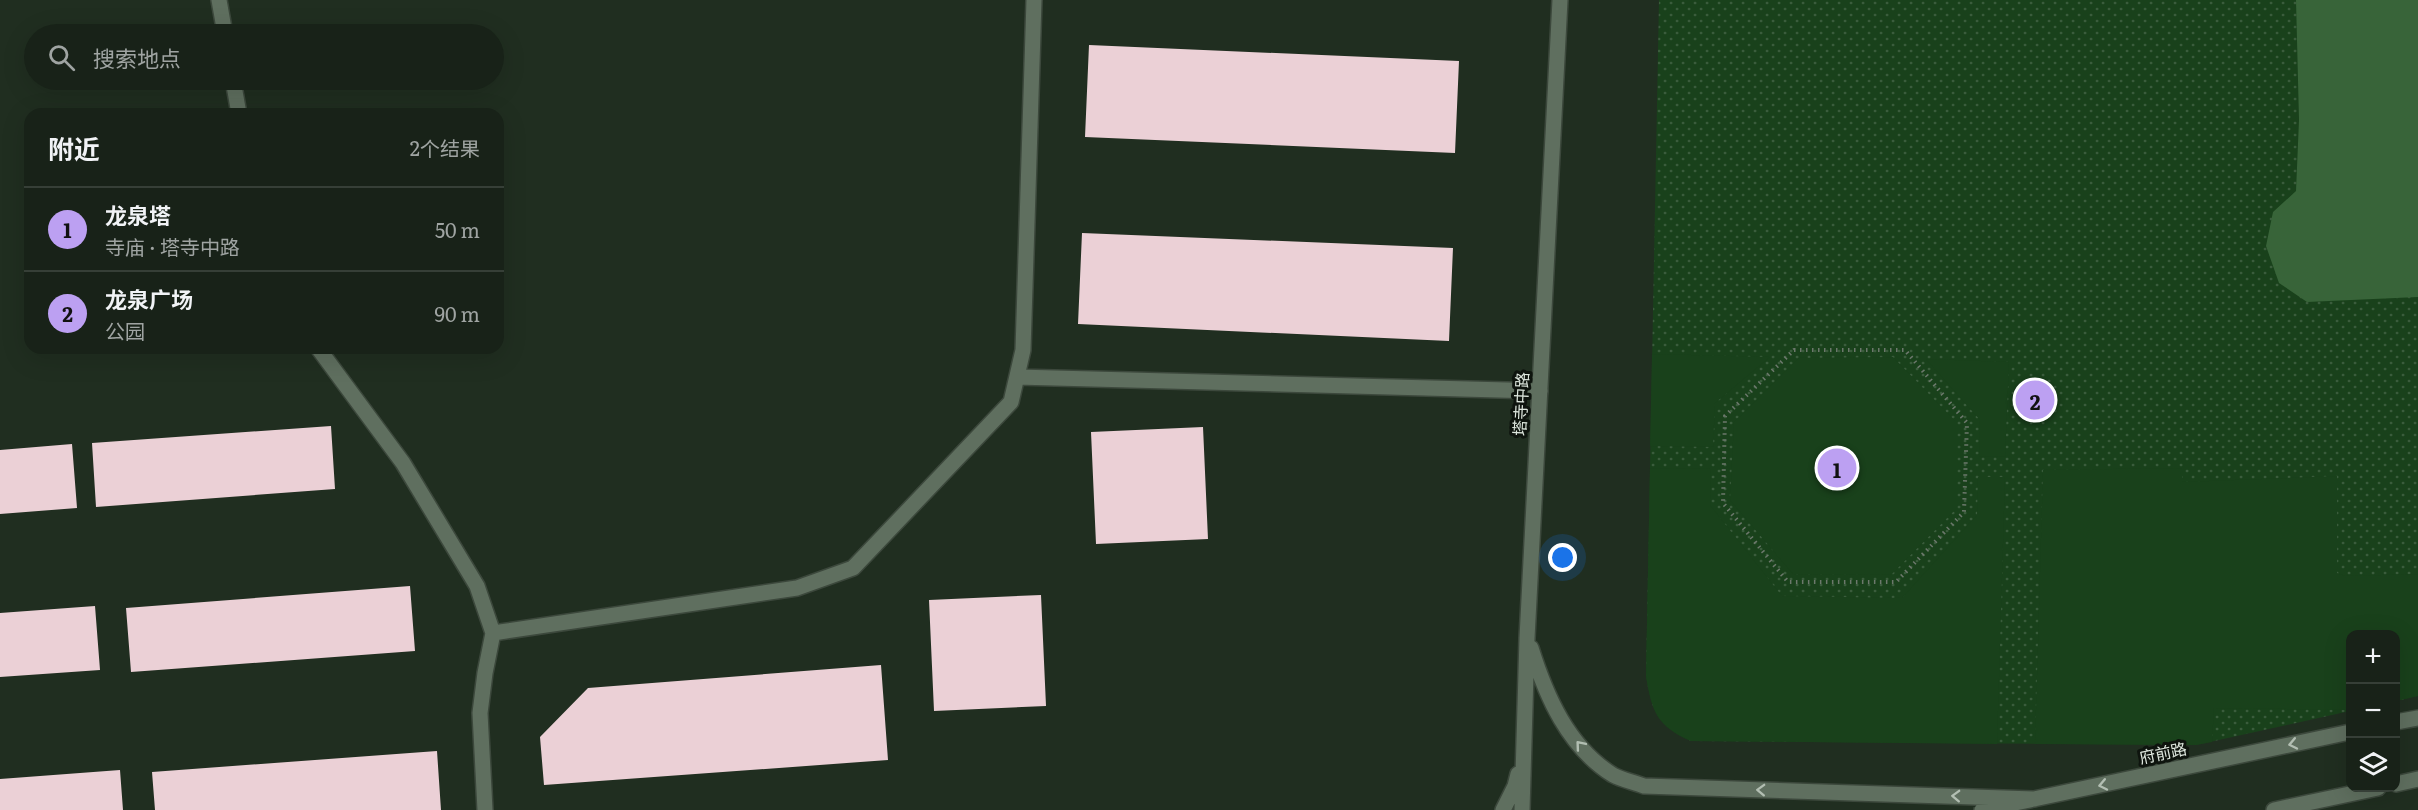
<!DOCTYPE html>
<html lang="zh">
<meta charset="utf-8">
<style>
:root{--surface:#182218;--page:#252f25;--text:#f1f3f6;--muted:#9fa4a2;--line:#363f37;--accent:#bca0f2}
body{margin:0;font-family:Literata,"Noto Sans SC",serif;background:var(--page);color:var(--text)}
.controls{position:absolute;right:18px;bottom:18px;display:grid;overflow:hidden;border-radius:12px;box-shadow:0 6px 24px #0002}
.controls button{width:54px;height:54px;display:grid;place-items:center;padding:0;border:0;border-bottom:2px solid var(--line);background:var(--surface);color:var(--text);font:30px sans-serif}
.you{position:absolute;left:1563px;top:558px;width:21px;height:21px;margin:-15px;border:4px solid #fff;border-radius:50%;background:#1a73e8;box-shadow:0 0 0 9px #1a73e833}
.badge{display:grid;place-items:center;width:39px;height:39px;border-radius:50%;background:var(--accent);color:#111;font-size:20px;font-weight:700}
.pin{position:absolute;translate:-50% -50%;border:3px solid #fff;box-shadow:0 2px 6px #0006}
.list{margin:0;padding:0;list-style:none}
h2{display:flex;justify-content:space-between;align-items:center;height:78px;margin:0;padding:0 24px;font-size:26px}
h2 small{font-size:20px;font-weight:400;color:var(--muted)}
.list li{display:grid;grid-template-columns:39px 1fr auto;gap:18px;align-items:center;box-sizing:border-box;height:84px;padding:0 24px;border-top:2px solid var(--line)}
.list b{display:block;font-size:22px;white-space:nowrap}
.list p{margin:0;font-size:20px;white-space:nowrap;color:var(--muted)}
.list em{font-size:20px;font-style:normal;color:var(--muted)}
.icon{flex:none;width:33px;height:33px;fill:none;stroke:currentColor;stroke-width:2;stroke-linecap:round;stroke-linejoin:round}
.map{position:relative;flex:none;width:2418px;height:810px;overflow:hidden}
.search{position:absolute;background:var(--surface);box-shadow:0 6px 24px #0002;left:24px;top:24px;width:480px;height:66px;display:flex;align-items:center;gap:15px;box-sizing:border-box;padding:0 21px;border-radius:33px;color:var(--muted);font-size:22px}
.panel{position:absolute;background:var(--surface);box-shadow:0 6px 24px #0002;left:24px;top:108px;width:480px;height:246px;border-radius:18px}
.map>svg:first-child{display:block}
.grass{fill:url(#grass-dots)}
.garden{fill:#19411b}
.water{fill:#386439}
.building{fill:#ebd0d6}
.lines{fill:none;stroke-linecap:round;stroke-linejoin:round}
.lane-casing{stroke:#3c483c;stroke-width:18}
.secondary-casing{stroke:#3c483c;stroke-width:18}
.path{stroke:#6c786c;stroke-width:4;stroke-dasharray:1.5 4.5;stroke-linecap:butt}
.lane{stroke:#5f6f5f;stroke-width:15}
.secondary{stroke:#5f6f5f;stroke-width:15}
.oneway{stroke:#b2beb2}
.labels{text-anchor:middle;stroke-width:6;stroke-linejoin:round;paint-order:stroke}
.street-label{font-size:16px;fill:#dfe8df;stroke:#0e140e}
</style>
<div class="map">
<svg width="2418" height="810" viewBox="0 0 2418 810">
<defs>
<pattern id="grass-dots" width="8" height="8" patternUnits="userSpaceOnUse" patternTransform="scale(1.5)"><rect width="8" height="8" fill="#19411b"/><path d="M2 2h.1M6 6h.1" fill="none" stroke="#3a5c3c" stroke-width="1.8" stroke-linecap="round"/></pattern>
</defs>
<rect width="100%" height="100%" fill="#202e20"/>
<path class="grass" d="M1659,0H2418V696L2396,701V634H2350V711L2196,745L1691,741C1657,726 1652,712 1646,676Z"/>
<path class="garden" d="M1652,354L1770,357L1715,403L1713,447L1650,446Z
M1893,357L1955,421V510L1891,575L1793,574L1730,500L1734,422L1799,358Z
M1926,359L2009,362L2005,457L1979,456L1980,420Z
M1650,468L1711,469L1710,505L1782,596L1902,598L1977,515L1978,477H2005L1997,744L1691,741C1657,726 1652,712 1646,676Z
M2182,468V482L2337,476V573L2345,576L2418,574V696L2396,701V634H2350V710L2214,708L2212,742L2196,745L2035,744L2043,470Z"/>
<path class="water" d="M2296,0H2418V297L2307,302L2279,283L2266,246L2273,212L2296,191L2299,120Z"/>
<path class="building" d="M1089,45L1459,61L1455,153L1085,137Z
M1082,233L1453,248L1449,341L1078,324Z
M331,426L335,489L96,507L92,443Z
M1203,427L1208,539L1096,544L1091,432Z
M72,444L77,508L0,514V450Z
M410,586L415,651L131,672L126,608Z
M1041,595L1046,706L934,711L929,600Z
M95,606L100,670L0,677V613Z
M881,665L888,760L544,785L540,737L588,688Z
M437,751L441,810H155L152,772Z
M120,770L123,810H0V779Z"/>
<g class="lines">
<g class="lane-casing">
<path id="lane" d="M219,0L225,34
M233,80L239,114
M318,348L403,463L477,586L493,633
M1017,377L1540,391
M485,810L480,713L485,673L493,633L797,588L853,568L1011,402L1023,350L1034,0"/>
</g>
<g class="secondary-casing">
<path id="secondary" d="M1531,648C1546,696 1568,747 1613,775C1622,780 1634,782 1644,786L2035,799
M2396,722L2418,718
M2396,784L2418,779
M1503,810L1515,786L1518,774
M1522,810L1527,638L1560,0
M1982,810L2350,732
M2274,810L2378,788"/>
</g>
<path class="path" d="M1794,350H1905L1967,423L1964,512L1896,582H1788L1723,503L1725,416Z"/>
<use href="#lane" class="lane"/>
<use href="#secondary" class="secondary"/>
</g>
<defs><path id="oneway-chevron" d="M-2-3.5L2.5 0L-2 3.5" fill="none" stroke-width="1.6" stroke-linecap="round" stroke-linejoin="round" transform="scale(1.5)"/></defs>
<g class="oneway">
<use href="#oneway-chevron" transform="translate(2293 744) rotate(168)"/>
<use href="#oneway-chevron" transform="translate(1580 745) rotate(-130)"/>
<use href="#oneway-chevron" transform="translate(2103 785) rotate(168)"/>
<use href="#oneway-chevron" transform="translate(1761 790) rotate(-178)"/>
<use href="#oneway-chevron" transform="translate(1956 796) rotate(-178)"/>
</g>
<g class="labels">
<g class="street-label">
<text transform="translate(1521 404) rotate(-87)" y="6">塔寺中路</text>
<text transform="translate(2163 753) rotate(-12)" y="6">府前路</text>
</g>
</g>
</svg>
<div class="controls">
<button>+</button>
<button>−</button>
<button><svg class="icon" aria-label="layers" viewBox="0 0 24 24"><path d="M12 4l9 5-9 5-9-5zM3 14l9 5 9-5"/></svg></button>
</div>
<div class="you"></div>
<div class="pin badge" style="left:1837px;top:468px">1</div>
<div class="pin badge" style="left:2035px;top:400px">2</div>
<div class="search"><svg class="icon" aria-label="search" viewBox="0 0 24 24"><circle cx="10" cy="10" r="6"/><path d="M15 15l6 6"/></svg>搜索地点</div>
<section class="panel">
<h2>附近<small>2个结果</small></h2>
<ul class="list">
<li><span class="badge">1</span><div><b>龙泉塔</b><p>寺庙 · 塔寺中路</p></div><em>50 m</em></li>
<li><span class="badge">2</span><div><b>龙泉广场</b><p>公园</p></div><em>90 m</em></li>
</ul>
</section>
</div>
